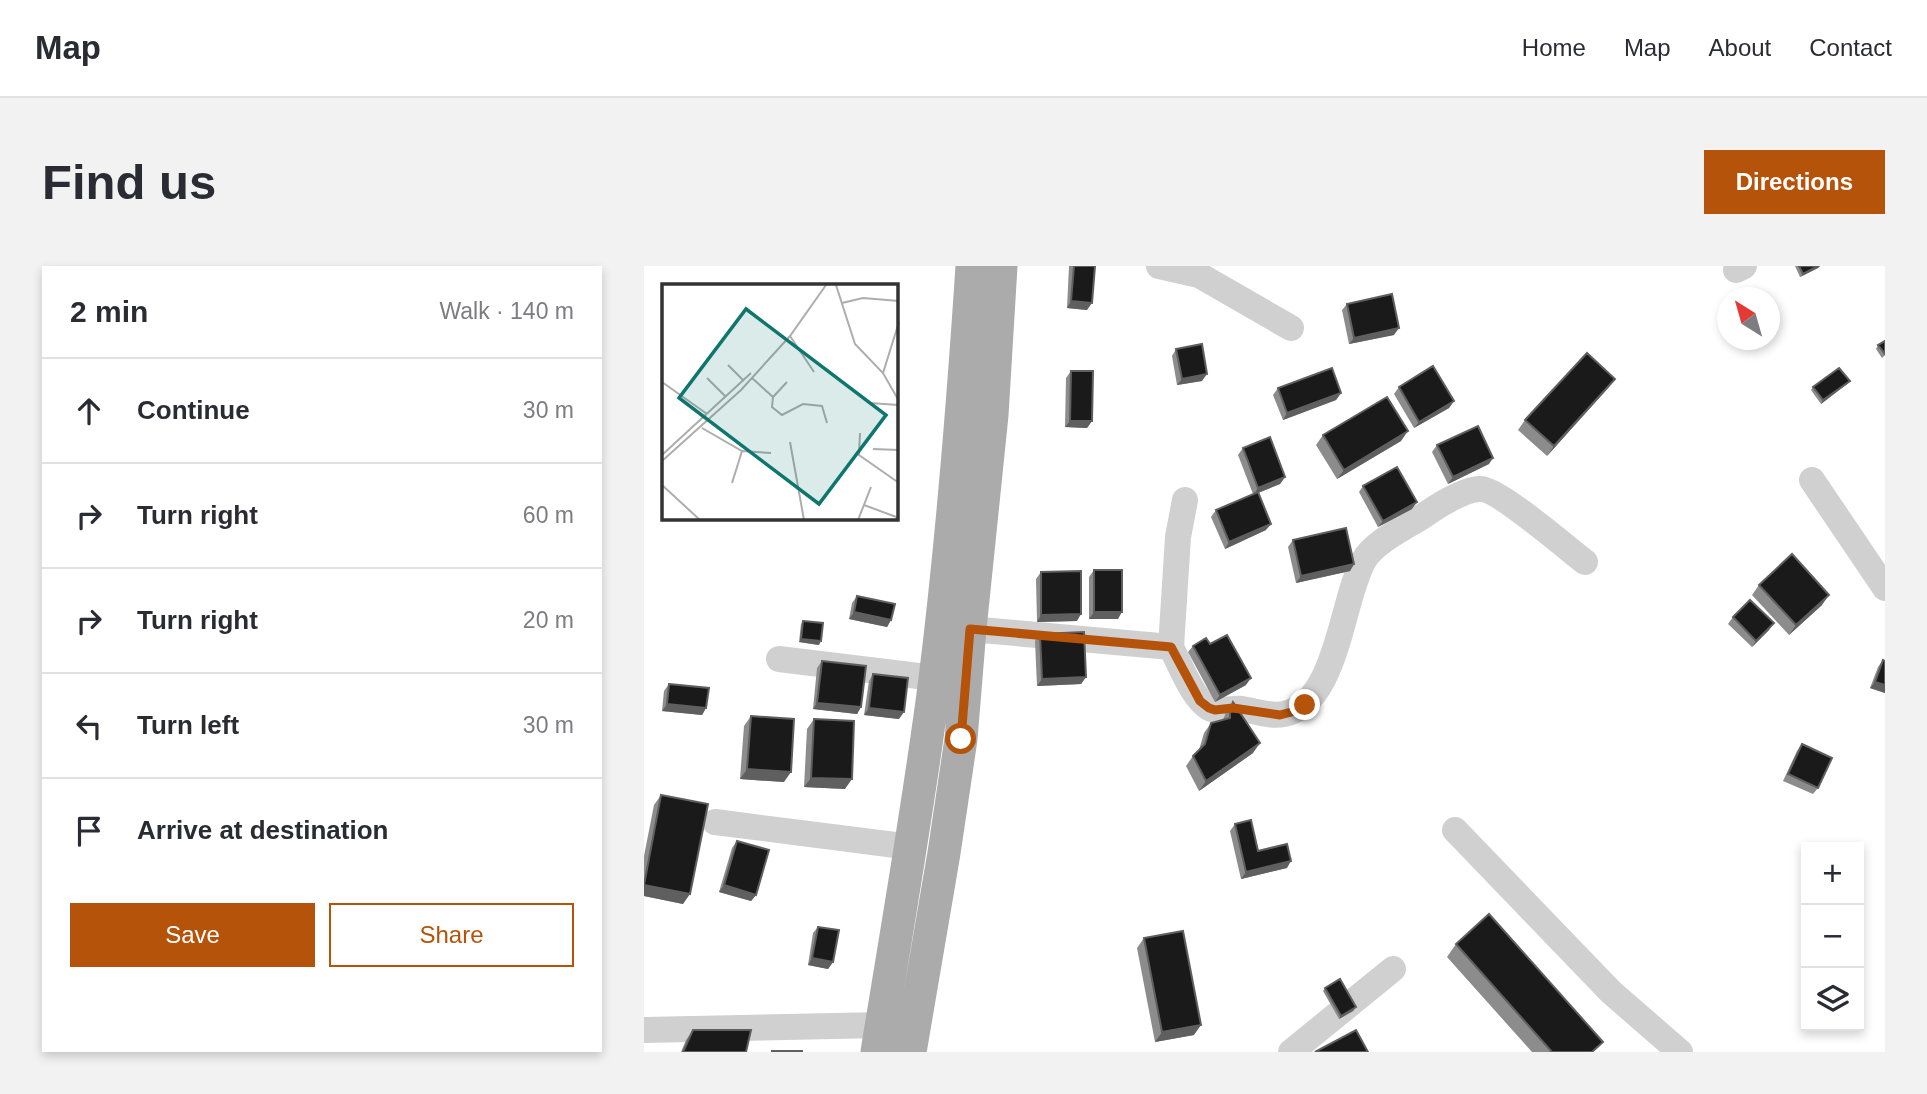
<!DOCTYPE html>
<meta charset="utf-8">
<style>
:root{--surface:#fff;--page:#f2f2f3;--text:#2b2b33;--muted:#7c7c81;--line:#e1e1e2;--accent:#b45309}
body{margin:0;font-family:Helvetica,sans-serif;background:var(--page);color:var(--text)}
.controls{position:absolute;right:21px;bottom:21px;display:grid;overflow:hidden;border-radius:0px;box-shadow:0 4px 10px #0003}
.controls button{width:63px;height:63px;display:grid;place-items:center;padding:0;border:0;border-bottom:2px solid var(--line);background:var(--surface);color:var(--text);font:35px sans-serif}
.compass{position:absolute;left:1073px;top:21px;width:63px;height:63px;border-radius:50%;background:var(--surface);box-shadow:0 4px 10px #0003;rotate:323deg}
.stop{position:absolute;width:21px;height:21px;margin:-16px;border:5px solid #b45309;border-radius:50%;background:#fff}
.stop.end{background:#b45309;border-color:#fff;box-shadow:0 2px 7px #0008}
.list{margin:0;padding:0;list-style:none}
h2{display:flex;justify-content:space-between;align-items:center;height:91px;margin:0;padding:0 28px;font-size:30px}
h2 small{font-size:23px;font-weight:400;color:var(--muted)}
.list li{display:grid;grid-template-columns:46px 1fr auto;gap:21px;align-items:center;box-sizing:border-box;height:105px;padding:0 28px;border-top:2px solid var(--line)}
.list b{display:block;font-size:26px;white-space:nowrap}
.list em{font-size:23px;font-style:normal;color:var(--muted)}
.actions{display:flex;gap:14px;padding:21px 28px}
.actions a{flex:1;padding:16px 0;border:2px solid var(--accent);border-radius:0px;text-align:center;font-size:24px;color:var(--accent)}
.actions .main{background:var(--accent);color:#fff}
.icon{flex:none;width:38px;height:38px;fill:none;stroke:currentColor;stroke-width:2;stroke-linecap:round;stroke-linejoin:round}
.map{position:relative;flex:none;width:1241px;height:786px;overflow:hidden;border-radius:0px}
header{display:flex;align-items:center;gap:42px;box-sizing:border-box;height:98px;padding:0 35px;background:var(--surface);border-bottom:2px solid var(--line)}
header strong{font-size:33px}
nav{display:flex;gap:38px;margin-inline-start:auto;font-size:24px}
.intro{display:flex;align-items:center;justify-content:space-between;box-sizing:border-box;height:168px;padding:0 42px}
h1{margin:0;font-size:49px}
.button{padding:18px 32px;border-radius:0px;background:var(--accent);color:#fff;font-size:24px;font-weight:700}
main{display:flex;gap:42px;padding:0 42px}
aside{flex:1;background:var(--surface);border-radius:0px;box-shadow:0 4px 10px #0003}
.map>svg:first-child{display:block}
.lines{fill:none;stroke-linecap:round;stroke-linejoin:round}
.minor{stroke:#d0d0d0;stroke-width:26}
.major{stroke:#ababab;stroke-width:33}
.wall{fill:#8c8c8c}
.shaded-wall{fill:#5f5f5f}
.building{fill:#1a1a1a;stroke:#5f5f5f;stroke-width:2}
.route{stroke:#b45309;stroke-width:9}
.inset-road{fill:none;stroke:#adadad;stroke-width:2}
.view{fill:#0f766e;fill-opacity:0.15;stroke:#0f766e;stroke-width:3.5}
.inset-edge{fill:none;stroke:#333;stroke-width:3.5}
</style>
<header>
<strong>Map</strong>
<nav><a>Home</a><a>Map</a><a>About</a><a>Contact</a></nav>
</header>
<div class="intro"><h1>Find us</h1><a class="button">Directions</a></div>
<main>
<aside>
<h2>2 min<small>Walk · 140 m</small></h2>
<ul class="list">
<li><svg class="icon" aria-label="ahead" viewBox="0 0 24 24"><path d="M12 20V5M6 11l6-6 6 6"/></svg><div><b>Continue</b></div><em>30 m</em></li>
<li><svg class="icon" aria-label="right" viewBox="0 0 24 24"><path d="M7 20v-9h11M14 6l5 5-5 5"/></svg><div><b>Turn right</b></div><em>60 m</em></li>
<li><svg class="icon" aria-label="right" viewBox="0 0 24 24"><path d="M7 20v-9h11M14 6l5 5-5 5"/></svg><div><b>Turn right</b></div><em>20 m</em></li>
<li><svg class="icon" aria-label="left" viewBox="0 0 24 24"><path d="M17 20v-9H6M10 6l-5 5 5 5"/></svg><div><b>Turn left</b></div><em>30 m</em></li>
<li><svg class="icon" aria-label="arrive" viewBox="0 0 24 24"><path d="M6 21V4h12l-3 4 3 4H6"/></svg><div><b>Arrive at destination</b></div></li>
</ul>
<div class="actions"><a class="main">Save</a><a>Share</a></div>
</aside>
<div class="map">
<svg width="1241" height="786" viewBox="0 0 1241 786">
<rect width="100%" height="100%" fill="#fff"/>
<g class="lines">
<path class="minor" d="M515,0L555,9L647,62
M1092,4L1100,0
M1168,214L1241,322
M326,363L527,381L534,271L541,234
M527,381C535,396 552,442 571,444C580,445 589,442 598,443C612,445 626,451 640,448C694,437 697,334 720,294C730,276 762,261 779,250C792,241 821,222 837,223C854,223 923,282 941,296
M135,393L291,412
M71,556L267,581
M811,564L967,726L1036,786
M0,764L238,759
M647,786L749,703"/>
<path class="major" d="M233,786C253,662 275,538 291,413C308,276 319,138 328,0
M266,786L300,587L317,473L326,363L348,149L357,0"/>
</g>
<path class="wall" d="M425,0H451L443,44L423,42Z
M1151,0H1176L1174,2L1156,11Z
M703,38L750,69L705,78L698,44Z
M1234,79L1241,89L1238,92L1232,83Z
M532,83L558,115L533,119L528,90Z
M427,105L448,155L443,162L421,161L422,112Z
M1206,115L1203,118L1177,138L1167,124L1169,121Z
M755,121L810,135L805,142L770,162L750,128Z
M634,122L697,127L692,134L639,154L629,129Z
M964,122L903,190L874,164L881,154Z
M679,169L757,175L693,213L672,179Z
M793,179L845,198L804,218L788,186Z
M599,182L641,211L636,218L614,227L622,264L581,283L567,251L572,244L609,228L594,189Z
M719,220L768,243L734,261L715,226Z
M649,274L710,298L706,305L652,317L644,281Z
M450,304L474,353H445V311Z
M397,306L433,355L393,356L392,313Z
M1115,319L1178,339L1145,369L1108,329Z
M213,330L247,354L243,361L205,353L208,337Z
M1089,351L1125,364L1108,381L1084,358Z
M159,355L175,379L155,376L157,358Z
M396,368L442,411L437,418L393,420L391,375Z
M566,378L602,419L571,436L544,386L549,380Z
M1239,394L1241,395V427L1226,422L1234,401Z
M178,395L217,441L213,448L169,443L173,402Z
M229,408L255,453L220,449L225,415Z
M25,418L62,442L58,449L18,445L20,425Z
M589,436L609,487L555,525L542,500L549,490L555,484L560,467L567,457L579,454L582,446Z
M107,450L140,516L96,513L100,460Z
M170,453L201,523L160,521L163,463Z
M1158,478L1174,522L1169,528L1139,515L1153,485Z
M17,529L39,638L0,630V590L10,539Z
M591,558L614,585L643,602L597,613L586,565Z
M93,575L112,629L107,635L75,626L88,582Z
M174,661L189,696L184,703L164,699L169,667Z
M500,672L550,769L511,776L493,682Z
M812,678L948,786H888L803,691Z
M681,722L712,741L709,745L695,753L679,725Z
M49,764L102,786H37L42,774Z"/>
<path class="shaded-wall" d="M1174,0H1176L1174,2L1156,11L1159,8Z
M427,35L448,37L443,44L423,42Z
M755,62L750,69L705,78L710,72Z
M563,108L558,115L533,119L538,113Z
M971,113L964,122L903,190L910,180Z
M1206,115L1203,118L1177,138L1179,134Z
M697,127L692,134L639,154L643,147Z
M810,135L805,142L770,162L775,156Z
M426,155H448L443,162L421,161Z
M764,165L757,175L693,213L700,204Z
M849,192L845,198L804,218L809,211Z
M641,211L636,218L609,229L614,222Z
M773,236L768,243L734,261L739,255Z
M627,258L622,264L581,283L585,276Z
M710,298L706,305L652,317L657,310Z
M1185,329L1178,339L1145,369L1152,359Z
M210,346L247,354L243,361L205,353Z
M450,346H478L474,353H445Z
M437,348L433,355L393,356L397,349Z
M1130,357L1125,364L1108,381L1112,375Z
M157,373L177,375L175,379L155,376Z
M442,411L437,418L393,420L398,413Z
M607,412L602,419L571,436L576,429Z
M1231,416L1241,419V427L1226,422Z
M173,437L217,441L213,448L169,443Z
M23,438L62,442L58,449L18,445Z
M225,442L260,446L255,453L220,449Z
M616,477L609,487L555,525L562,515Z
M103,503L147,506L140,516L96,513Z
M167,512L208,513L201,523L160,521Z
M647,595L643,602L597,613L602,606Z
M0,619L46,628L39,638L0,630Z
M80,619L112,629L107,635L75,626Z
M168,692L189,696L184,703L164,699Z
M712,741L709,745L695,753L697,750Z
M557,759L550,769L511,776L518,766Z"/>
<path class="building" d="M430,0H451L448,37L427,35Z
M1155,0H1174L1159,8Z
M748,28L755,62L710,72L703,38Z
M1241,75V88L1234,79Z
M558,78L563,108L538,113L532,83Z
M943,87L971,113L910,180L881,154Z
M789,100L810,135L775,156L755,121Z
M688,102L697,127L643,147L634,122Z
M1195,102L1206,115L1179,134L1169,121Z
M427,105H449L448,155H426Z
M743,131L764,165L700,204L679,169Z
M834,160L849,192L809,211L793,179Z
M626,171L641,211L614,222L599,182Z
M753,201L773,236L739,255L719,220Z
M614,226L627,258L585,276L572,244Z
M702,262L710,298L657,310L649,274Z
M1148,288L1185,329L1152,359L1115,319Z
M450,304H478V346H450Z
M437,305V348L397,349V306Z
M213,330L251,338L247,354L210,346Z
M1106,334L1130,357L1112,375L1089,351Z
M159,355L179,357L177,375L157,373Z
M440,366L442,411L398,413L396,368Z
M583,369L607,412L576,429L549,380L562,372L566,378Z
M1239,394L1241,395V419L1231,416Z
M178,395L222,400L217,441L173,437Z
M229,408L264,412L260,446L225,442Z
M25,418L65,422L62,442L23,438Z
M589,436L616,477L562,515L549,490L561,478L567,457L586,452V443Z
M107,450L150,453L147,506L103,503Z
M170,453L210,455L208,513L167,512Z
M1158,478L1188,492L1174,522L1144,508Z
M17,529L64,538L46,628L0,619Z
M607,554L614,585L643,578L647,595L602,606L591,558Z
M93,575L125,584L112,629L80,619Z
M845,648L959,776L948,786H908L812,678Z
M174,661L195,664L189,696L168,692Z
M539,665L557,759L518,766L500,672Z
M696,713L712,741L697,750L681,722Z
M49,764H107L102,786H39Z
M712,764L724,786H671Z
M128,785H158V786H128Z"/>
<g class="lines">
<path class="route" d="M317,473L326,363L527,381L556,435L565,442L571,444L589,442L636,449L651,445L661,439"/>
</g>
<g transform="translate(18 18)">
<rect width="236" height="236" fill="#fff"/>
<path class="inset-road" d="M174,1L193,60L221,89L237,117M180,19L201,14L237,17M128,52L152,88M66,81L82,97M221,89L237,38M45,94L64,113M90,94L111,113L125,98M0,98L45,130M111,113L110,123L120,131L141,120L160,122L165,139M207,119L237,121M40,144L80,167L109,169M198,149L197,171L237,199M128,158L142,236M211,165L237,166M0,171L89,89M0,177L79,106L128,52L164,1M70,199L80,167M0,201L38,236M202,221L237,234M196,236L209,203"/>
<path class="view" d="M84,25L224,131L157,220L17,114Z"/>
<rect width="236" height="236" class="inset-edge"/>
</g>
</svg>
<div class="controls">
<button>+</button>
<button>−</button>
<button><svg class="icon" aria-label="layers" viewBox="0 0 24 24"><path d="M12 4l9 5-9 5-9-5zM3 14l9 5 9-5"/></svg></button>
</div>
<svg class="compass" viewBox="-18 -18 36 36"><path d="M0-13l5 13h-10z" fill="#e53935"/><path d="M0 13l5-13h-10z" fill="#7c7c81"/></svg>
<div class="stop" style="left:317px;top:473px"></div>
<div class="stop end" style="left:661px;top:439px"></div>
</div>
</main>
